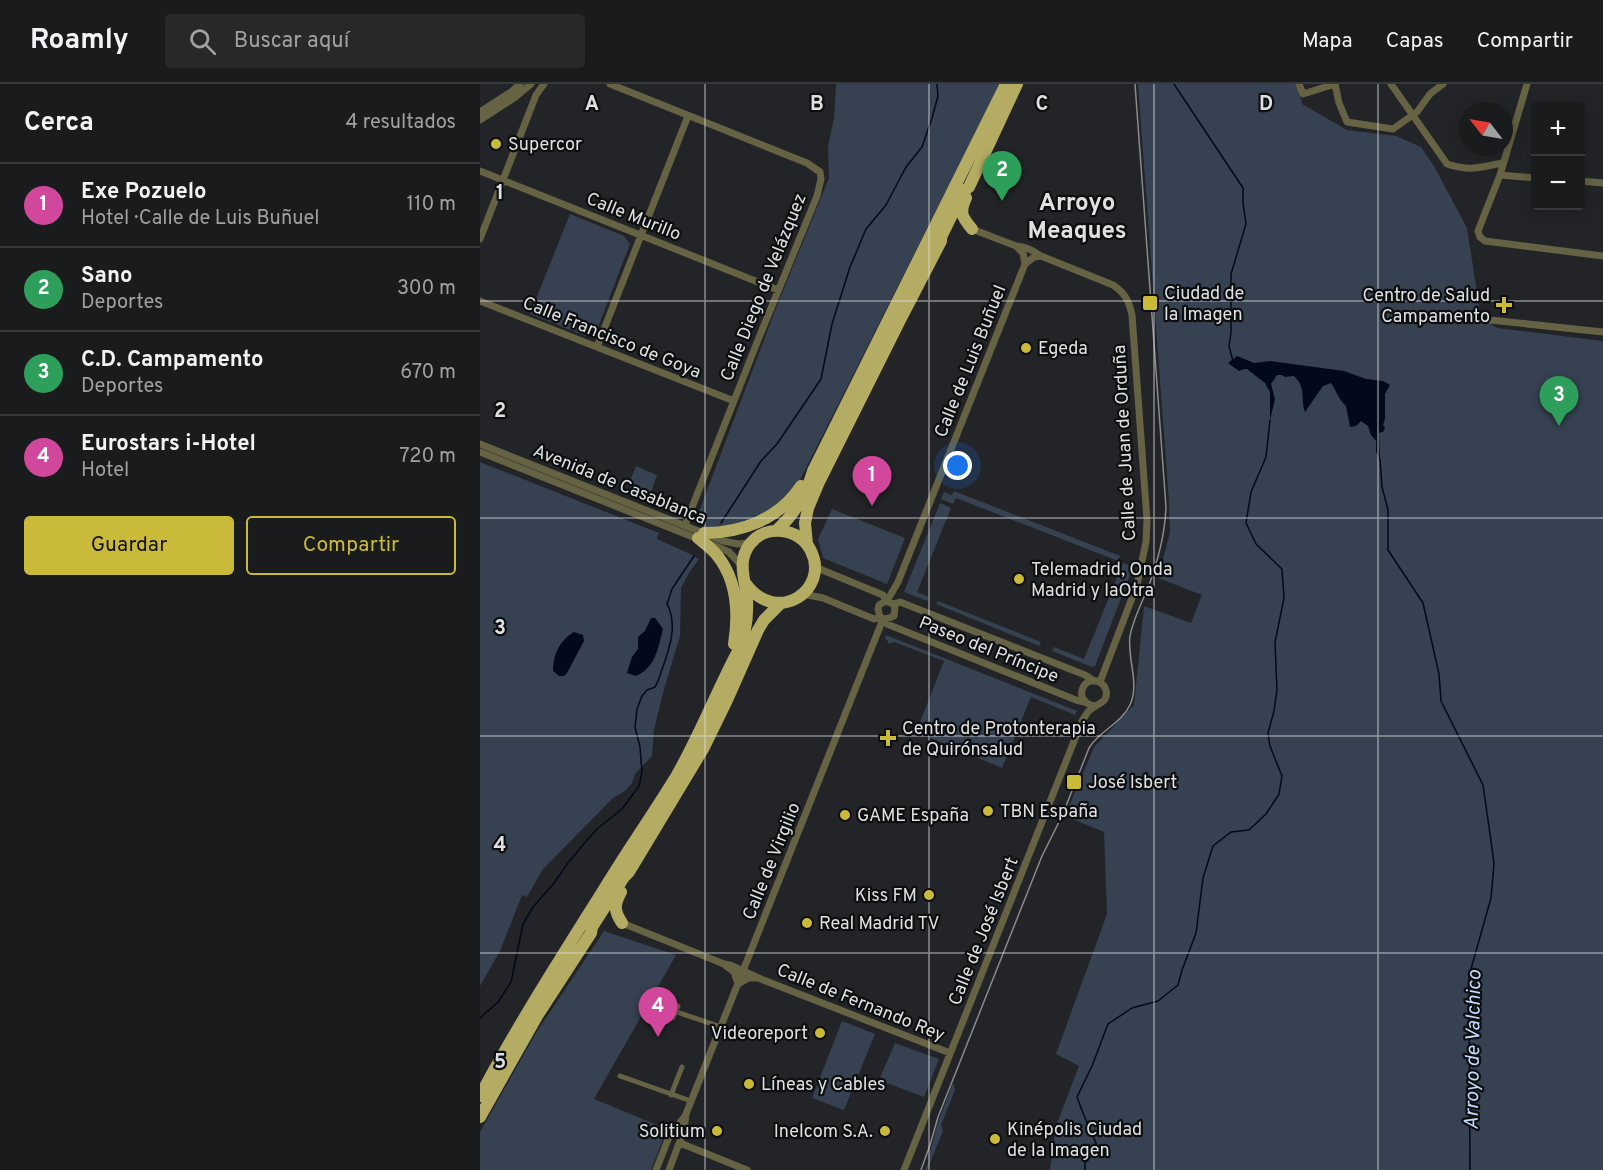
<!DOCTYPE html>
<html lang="es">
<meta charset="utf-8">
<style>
:root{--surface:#1a1b1d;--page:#27282a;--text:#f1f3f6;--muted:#9fa1a4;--line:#38393b;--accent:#caba3a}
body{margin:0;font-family:Overpass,sans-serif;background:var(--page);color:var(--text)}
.controls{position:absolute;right:18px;top:18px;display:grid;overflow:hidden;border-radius:6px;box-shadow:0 3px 15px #0003}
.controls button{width:54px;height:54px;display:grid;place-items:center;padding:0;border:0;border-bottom:2px solid var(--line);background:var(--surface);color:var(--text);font:30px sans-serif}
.compass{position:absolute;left:979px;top:18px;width:54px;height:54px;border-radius:50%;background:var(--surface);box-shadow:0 3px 15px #0003;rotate:301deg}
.you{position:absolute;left:478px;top:382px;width:21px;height:21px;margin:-15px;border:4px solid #fff;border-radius:50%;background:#1a73e8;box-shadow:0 0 0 9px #1a73e833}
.badge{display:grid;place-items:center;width:39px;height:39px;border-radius:50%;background:var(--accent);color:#fff;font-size:20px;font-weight:700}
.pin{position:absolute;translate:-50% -50px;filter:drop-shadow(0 2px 3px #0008)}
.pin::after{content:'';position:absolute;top:32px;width:21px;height:18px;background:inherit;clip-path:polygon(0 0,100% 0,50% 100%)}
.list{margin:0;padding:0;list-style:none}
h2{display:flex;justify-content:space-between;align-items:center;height:78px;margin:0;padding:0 24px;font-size:26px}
h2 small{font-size:20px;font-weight:400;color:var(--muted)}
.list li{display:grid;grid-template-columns:39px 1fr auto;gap:18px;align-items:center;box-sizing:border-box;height:84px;padding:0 24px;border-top:2px solid var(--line)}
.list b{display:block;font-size:22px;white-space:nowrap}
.list p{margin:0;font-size:20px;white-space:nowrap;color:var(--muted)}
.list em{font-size:20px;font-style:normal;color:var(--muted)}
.actions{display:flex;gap:12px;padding:18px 24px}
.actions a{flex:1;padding:14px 0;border:2px solid var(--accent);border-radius:6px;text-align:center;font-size:21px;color:var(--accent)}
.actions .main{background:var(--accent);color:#111}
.icon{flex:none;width:33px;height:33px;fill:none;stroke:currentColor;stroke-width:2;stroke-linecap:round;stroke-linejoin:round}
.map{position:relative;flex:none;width:1123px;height:1086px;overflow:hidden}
header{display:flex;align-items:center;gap:36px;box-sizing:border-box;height:84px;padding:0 30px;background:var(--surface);border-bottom:2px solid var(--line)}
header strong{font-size:28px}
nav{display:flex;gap:33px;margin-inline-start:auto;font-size:21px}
.search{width:420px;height:54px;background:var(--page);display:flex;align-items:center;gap:15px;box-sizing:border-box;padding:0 21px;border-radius:6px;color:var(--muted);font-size:22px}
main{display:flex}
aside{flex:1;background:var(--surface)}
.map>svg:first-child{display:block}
.green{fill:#364151}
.water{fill:#02091a}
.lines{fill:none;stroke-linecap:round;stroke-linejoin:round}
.stream{stroke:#02091a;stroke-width:1.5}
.pedestrian{stroke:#666244;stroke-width:5}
.minor{stroke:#666244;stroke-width:7}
.trunk{stroke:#b5ac64;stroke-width:12}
.tram{stroke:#8a8b8d;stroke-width:1.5}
.grid{fill:none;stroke:#dfe0e2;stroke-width:1.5;stroke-opacity:0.55}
.poi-dot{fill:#caba3a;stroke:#0d0e0f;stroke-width:2}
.labels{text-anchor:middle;stroke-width:4.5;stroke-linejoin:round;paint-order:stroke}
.poi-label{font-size:18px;fill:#dfe0e2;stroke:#0d0e0f;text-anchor:start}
.street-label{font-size:18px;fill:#dfe0e2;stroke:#0d0e0f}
.water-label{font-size:20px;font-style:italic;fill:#c2dafe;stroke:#0d0e0f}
.district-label{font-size:24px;font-weight:bold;fill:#dfe0e2;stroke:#0d0e0f}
.grid-label{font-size:20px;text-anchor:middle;font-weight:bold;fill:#dfe0e2;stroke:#0d0e0f;stroke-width:4.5;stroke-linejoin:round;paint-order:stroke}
</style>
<header>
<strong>Roamly</strong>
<div class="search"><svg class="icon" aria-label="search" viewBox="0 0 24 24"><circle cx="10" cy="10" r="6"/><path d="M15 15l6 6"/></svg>Buscar aquí</div>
<nav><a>Mapa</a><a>Capas</a><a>Compartir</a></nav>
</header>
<main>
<aside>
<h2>Cerca<small>4 resultados</small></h2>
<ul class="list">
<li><span class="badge" style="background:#d1479c">1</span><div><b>Exe Pozuelo</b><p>Hotel · Calle de Luis Buñuel</p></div><em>110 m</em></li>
<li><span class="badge" style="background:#2e9e5b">2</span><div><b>Sano</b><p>Deportes</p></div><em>300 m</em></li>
<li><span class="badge" style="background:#2e9e5b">3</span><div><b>C.D. Campamento</b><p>Deportes</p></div><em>670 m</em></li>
<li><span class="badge" style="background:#d1479c">4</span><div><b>Eurostars i-Hotel</b><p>Hotel</p></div><em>720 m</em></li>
</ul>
<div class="actions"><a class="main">Guardar</a><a>Compartir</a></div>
</aside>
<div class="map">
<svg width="1123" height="1086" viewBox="0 0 1123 1086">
<rect width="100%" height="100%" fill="#232427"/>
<path class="green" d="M356,0H520L317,402L310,411L270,439L227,446L219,440L217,433L296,224L349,94L348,63L354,34Z
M658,0H817L822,20L867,46L916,52L941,63L954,82L987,144L1001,234L1017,244L1123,257V1086H570L576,1042L599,982L576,970L627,830L624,748L585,732L614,663L654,621L664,522L711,539L722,511L678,494L690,448L689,417Z
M90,130L144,152L150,160L117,246L112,250L106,252L50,230Z
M0,378L179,449L177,455L208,469L219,475L210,487L201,504L200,552L184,605L174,646L172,672L155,690L152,699L145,707L133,714L63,785L47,813L42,811L20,867L0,902Z
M156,382L177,391L170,411L148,402Z
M474,407L640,472L638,477L476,414L473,420L461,415L464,408L472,411Z
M460,419L471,424L437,508L449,513L447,517L424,508Z
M352,425L425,454L407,500L343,474L338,455Z
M643,479L653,483L615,582L612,583L572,567L574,563L604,575Z
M458,517L561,558L559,562L456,520Z
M406,551L597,627L595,631L551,613L522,684L436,648L464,577L414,558L409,560L407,556L405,555Z
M124,847L196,871L114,1015L187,1045L171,1086H0V1048L56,949Z
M362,937L395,950L364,1026L332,1014Z
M415,959L459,975L444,1013L399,996Z
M473,999L475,1006L461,1041L463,1047L447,1086H445L449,1076L448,1075L458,1038Z"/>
<path class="water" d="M757,272L774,279L790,277L864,287L886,295L903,297L910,301L905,310V335L903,341L905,344L903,348L899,349L900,377L896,368V357L891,351L888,342L881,337L876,342L870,343L866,322C858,315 857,307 851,299L843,302L825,328C820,313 827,305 814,292L805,293L802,291H797L791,300L795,315L790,336V308L785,299L767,285H764L759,287L748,279Z
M171,534H175L183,545C178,564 176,583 156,592L147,589L152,573L158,565V553L165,547Z
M94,548L103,551L104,557L87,589L84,592H79L73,587C73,571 79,557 94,548Z"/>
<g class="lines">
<path class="stream" d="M694,0L763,104V119L766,140L751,190V249L749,262L753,277
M900,375L902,403L908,426V466L943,519L959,590L961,617L1003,701L1011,757L1014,780L1011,814L989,892L990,1086
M241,439L281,377L297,360L341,295L352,240L370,183L386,145L406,121L426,83L442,63L452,34L458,12L457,0
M0,934L18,918L31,898L43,840L53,823L74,799L88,779L107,756L118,744L142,725L159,702L162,688L160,663L155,643L157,625L162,612L167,606L175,603L178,597C186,573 200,544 187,520L192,505L214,472
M605,1086V1079L618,1064L603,1029L597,1013L612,982L628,940L652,924L678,917L698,901L702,886L716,849L723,794L733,762L751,748L769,746L786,730L799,710L802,692L790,662L788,649L794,627L797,606L795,558L804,514L802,485L776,460L766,439L771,408L786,373L790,336"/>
<path class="pedestrian" d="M191,926L241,943
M193,934L198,922
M140,992L211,1017
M191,1011L202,983"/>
<path class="minor" d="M130,0L327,79L340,88L341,95L337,112L278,256L205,441
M819,0L823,10L855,0
M855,0L859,19L867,38L913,45L937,28L950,10L963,0
M911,0L967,80C992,88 999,83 1023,79
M1047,0L1020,91L998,147L1000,153L1005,157L1123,172
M0,28L31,8L40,0
M0,36L34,14L51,0
M0,87L298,206
M1020,91L1056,94
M1100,97L1123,99
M492,145L536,162C544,162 554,167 561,172L633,201C645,209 649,217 652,231L667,436L666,458L657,501L620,598
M0,155L56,11L64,0
M536,162L543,169L545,180
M0,217L254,317
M1010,236L1123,248
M117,263L208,32
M0,360L243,457L258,460L271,459
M0,368L238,463L249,468L262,482
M335,483L403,511L406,517L413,520L415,523L414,532L406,535L400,533L398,525L399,521L406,517
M323,510L343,514L394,535L400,533
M407,517L418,498L545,180L554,173L561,172
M413,520L420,518L605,591L614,597
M406,535L407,540L596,616L604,618
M142,839L244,880L250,881L281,895L470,969
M246,882L254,888L258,900L269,894H277
M200,1059L267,1086
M176,1086L189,1053L205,1032
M189,1086L204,1046L206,1030L403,535
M424,1086L602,637C605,633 606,629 610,626C617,619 629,619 626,606C625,603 624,601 621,599C604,588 591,617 614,622"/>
<path class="trunk" d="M486,114C479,129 482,133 492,145
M297,446C314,431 327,409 333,387L526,0
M224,449C262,449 299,435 321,402
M218,454C224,459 231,464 236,470C257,495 259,529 254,560
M327,460L325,439L328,424L339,398L420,236L461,157V153L483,108L489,103L537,0
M141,808C134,821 134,827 142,839
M0,1012C44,930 94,853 143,775C161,747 180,719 197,691C220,651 236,609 257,569C265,553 268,534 267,516C266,496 256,478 270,460C286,439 320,444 331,467C350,506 297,542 266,500
M0,1033L57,932L111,849L112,843L144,793L149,788L223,665L247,616L278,546L284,536L301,519"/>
<path class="tram" d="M441,1086L450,1061L458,1033L562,772L582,732L609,664C619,647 641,640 650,621C660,599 647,575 650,552C653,536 661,520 668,504C678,477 685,452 686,423L655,0"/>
</g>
<path class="grid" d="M225,0V1086M449,0V1086M674,0V1086M898,0V1086M0,217H1123M0,434H1123M0,652H1123M0,869H1123"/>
<g class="poi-dot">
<circle cx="16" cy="60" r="6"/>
<rect x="662" y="211" width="16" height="16" rx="3"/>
<path d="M1021 212h6v6h6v6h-6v6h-6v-6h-6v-6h6z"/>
<circle cx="546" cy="264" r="6"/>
<circle cx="539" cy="495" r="6"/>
<path d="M405 645h6v6h6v6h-6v6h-6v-6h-6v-6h6z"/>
<rect x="586" y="690" width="16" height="16" rx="3"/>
<circle cx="508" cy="727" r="6"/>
<circle cx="365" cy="731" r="6"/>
<circle cx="449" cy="811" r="6"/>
<circle cx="327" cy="839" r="6"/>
<circle cx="340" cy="949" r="6"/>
<circle cx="269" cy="1000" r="6"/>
<circle cx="237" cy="1047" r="6"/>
<circle cx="405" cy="1047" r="6"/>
<circle cx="515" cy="1055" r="6"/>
</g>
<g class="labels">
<g class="poi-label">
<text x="28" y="66">Supercor</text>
<text x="684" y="215">Ciudad de<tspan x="684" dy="21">la Imagen</tspan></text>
<text x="1010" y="217" text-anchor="end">Centro de Salud<tspan x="1010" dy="21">Campamento</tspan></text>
<text x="558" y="270">Egeda</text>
<text x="551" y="491">Telemadrid, Onda<tspan x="551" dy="21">Madrid y laOtra</tspan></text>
<text x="422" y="650">Centro de Protonterapia<tspan x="422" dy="21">de Quirónsalud</tspan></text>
<text x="608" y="704">José Isbert</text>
<text x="520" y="733">TBN España</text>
<text x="377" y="737">GAME España</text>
<text x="437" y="817" text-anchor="end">Kiss FM</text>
<text x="339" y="845">Real Madrid TV</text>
<text x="328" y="955" text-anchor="end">Videoreport</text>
<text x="281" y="1006">Líneas y Cables</text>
<text x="527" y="1051">Kinépolis Ciudad<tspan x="527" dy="21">de la Imagen</tspan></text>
<text x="225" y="1053" text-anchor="end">Solitium</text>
<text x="393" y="1053" text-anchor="end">Inelcom S.A.</text>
</g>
<g class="street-label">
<text transform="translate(154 132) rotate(22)" y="6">Calle Murillo</text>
<text transform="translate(283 203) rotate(-68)" y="6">Calle Diego de Velázquez</text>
<text transform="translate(132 253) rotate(22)" y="6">Calle Francisco de Goya</text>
<text transform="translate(490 277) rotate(-68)" y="6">Calle de Luis Buñuel</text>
<text transform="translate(644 359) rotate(-93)" y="6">Calle de Juan de Orduña</text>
<text transform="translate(140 400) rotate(22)" y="6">Avenida de Casablanca</text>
<text transform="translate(509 565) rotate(22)" y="6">Paseo del Príncipe</text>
<text transform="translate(291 777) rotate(-68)" y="6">Calle de Virgilio</text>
<text transform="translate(503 847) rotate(-68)" y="6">Calle de José Isbert</text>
<text transform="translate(381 918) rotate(22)" y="6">Calle de Fernando Rey</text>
</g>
<g class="water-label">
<text transform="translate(992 966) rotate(-89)" y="7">Arroyo de Valchico</text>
</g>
<g class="district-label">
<text x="597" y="126">Arroyo<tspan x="597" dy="28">Meaques</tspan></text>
</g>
</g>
<g class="grid-label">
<text x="112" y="26">A</text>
<text x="337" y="26">B</text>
<text x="562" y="26">C</text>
<text x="786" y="26">D</text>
<text x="20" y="115">1</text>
<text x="20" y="333">2</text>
<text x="20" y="550">3</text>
<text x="20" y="767">4</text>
<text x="20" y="984">5</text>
</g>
</svg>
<div class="controls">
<button>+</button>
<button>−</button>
</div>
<svg class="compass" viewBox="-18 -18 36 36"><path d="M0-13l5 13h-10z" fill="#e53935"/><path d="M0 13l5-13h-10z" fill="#9fa1a4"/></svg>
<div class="you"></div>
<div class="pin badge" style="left:392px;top:422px;background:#d1479c">1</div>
<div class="pin badge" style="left:522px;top:117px;background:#2e9e5b">2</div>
<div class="pin badge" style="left:1079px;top:342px;background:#2e9e5b">3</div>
<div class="pin badge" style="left:178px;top:953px;background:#d1479c">4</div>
</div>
</main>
